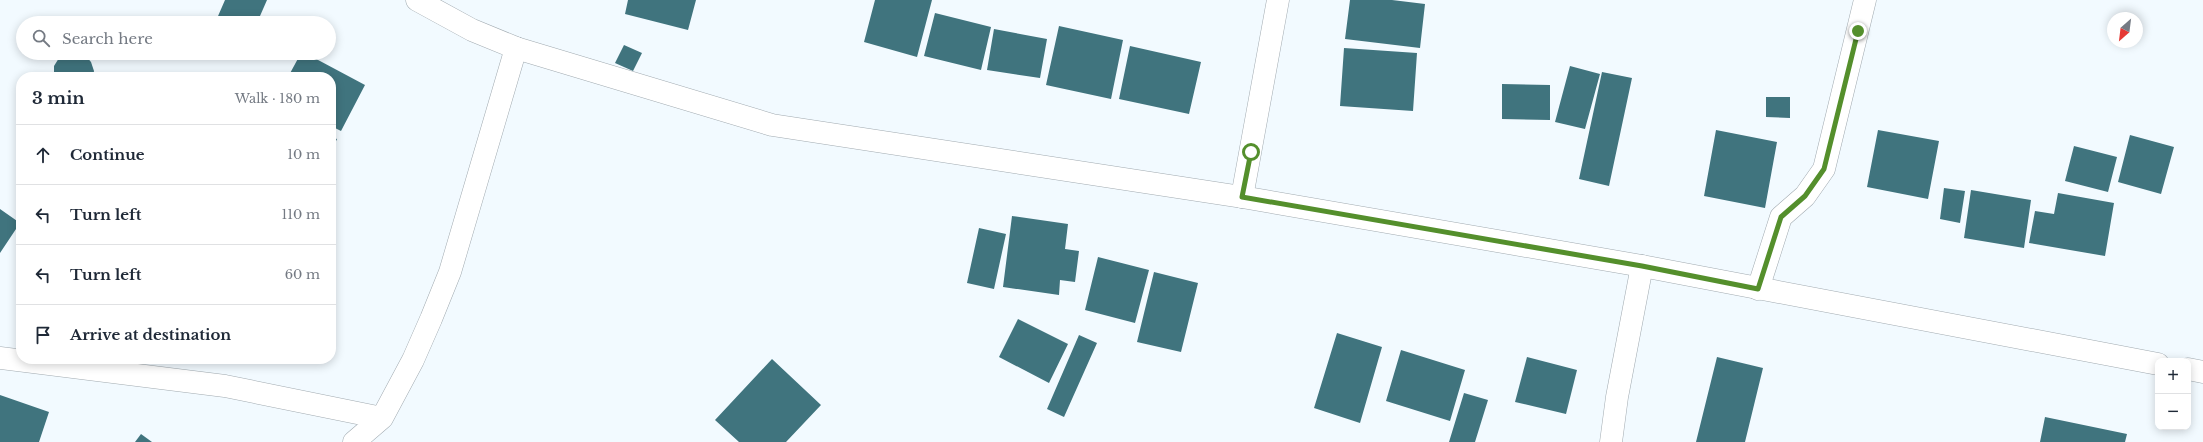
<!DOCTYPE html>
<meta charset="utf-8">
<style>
:root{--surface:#fff;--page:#f2f2f3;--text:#1f2937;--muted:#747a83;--line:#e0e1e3}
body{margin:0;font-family:"Libre Baskerville",serif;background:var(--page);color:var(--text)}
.controls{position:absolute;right:12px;bottom:12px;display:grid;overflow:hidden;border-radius:8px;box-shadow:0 2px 10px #0003}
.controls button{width:36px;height:36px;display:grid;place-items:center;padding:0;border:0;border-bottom:1px solid var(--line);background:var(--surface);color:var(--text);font:20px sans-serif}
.compass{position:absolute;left:2107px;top:12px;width:36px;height:36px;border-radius:50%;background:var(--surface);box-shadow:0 2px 10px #0003;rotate:208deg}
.stop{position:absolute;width:12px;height:12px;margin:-9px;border:3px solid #548f2c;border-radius:50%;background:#fff}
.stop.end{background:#548f2c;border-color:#fff;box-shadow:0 1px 4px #0008}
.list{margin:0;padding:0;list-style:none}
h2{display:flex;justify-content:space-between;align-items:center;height:52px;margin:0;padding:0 16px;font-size:17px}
h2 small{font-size:13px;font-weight:400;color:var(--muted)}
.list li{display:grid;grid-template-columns:26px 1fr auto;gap:12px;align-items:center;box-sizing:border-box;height:60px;padding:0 16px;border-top:1px solid var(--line)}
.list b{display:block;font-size:15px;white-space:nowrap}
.list em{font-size:13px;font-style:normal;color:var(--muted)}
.icon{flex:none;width:22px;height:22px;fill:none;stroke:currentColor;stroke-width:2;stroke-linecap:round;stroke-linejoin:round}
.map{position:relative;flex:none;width:2203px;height:442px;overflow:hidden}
.search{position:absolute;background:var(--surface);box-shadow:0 2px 10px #0003;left:16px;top:16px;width:320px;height:44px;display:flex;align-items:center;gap:10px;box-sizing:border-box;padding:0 14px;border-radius:22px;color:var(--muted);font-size:15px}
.panel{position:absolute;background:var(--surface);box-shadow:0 2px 10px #0003;left:16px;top:72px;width:320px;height:292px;border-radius:16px}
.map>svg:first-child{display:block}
.building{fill:#40747e}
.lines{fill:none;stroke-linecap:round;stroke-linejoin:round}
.street-casing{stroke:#a1aab0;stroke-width:23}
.secondary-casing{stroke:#a1aab0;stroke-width:23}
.street{stroke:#fff;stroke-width:22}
.secondary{stroke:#fff;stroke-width:22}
.route{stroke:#548f2c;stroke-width:5}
</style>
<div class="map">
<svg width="2203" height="442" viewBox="0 0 2203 442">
<rect width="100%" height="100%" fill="#f2faff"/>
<path class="building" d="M225,0H267L260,16L276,23H215Z
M628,0H696L688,30L625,14Z
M875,0H932L917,57L864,42Z
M1350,0H1392L1425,4L1420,48L1345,39Z
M935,13L991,27L981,70L924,56Z
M1059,26L1123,40L1111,99L1046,85Z
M994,29L1047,39L1040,78L987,70Z
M624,45L642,53L633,71L615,63Z
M1130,46L1201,62L1189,114L1119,99Z
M1344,48L1417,53L1413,111L1340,106Z
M67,53L85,55L91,62L94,71L93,77H54V66L59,58Z
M301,53H305L365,85L341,131L331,126V77H288Z
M1570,66L1600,74L1585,129L1555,122Z
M1602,72L1632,78L1609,186L1579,179Z
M1502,84L1550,85V120L1502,119Z
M1766,97H1790V118L1766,117Z
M20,122H21V141L19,135Z
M1716,130L1777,142L1765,208L1704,196Z
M1878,130L1939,141L1928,199L1867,187Z
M2130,135L2174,147L2161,194L2118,182Z
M331,137L337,139L331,152Z
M2074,146L2117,157L2108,192L2065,181Z
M1944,188L1965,191L1960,223L1940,219Z
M1971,190L2031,200L2024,248L1964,238Z
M2058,193L2114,203L2105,256L2029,243L2035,211L2054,214Z
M0,209L20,223L0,253Z
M1012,216L1068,224L1065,249L1079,251L1075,282L1060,280L1059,295L1003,287Z
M979,228L1006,234L994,289L967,283Z
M1098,257L1149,270L1135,323L1085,310Z
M1154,272L1198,283L1181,352L1137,342Z
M1018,319L1068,344L1049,383L999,357Z
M1337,333L1382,347L1360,423L1314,408Z
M1079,335L1097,343L1064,417L1047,409Z
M1401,350L1465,370L1450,421L1386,401Z
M1527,357L1577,370L1566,414L1515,402Z
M1717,357L1763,368L1745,442H1696Z
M772,359L821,405L786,442H739L715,420Z
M1464,393L1488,400L1475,442H1449Z
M0,395L49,412L39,442H0Z
M2045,417L2127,434L2125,442H2040Z
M141,434L152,442H135Z"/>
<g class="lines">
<g class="street-casing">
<path id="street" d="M1242,197L1278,0
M1758,289L1781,217L1805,196L1824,169L1865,0
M0,358L225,386L382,418
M354,442L382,418L413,360L431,319L450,272L516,48
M1611,442L1617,397L1642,266"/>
</g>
<g class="secondary-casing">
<path id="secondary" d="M417,0L472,30L516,48L772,125L1242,197L1642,266L2158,364
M2188,369L2203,372"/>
</g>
<use href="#street" class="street"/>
<use href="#secondary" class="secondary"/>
</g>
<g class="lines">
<path class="route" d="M1251,152L1242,197L1642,266L1758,289L1781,217L1805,196L1824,169L1858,31"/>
</g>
</svg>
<div class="controls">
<button>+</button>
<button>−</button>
</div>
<svg class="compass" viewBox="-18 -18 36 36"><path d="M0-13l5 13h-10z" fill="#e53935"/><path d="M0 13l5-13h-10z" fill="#747a83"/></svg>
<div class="stop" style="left:1251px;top:152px"></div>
<div class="stop end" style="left:1858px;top:31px"></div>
<div class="search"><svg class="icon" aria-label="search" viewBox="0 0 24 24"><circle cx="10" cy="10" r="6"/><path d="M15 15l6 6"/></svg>Search here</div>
<section class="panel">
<h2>3 min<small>Walk · 180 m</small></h2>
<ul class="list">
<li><svg class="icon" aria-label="ahead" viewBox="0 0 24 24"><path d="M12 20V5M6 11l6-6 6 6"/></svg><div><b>Continue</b></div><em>10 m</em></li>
<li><svg class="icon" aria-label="left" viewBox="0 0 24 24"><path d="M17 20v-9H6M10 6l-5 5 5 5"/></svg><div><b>Turn left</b></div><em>110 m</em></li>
<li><svg class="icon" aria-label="left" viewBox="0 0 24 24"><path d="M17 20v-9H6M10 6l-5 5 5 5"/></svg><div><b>Turn left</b></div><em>60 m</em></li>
<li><svg class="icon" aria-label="arrive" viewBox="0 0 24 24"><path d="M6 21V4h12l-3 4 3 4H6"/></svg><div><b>Arrive at destination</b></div></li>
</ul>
</section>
</div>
